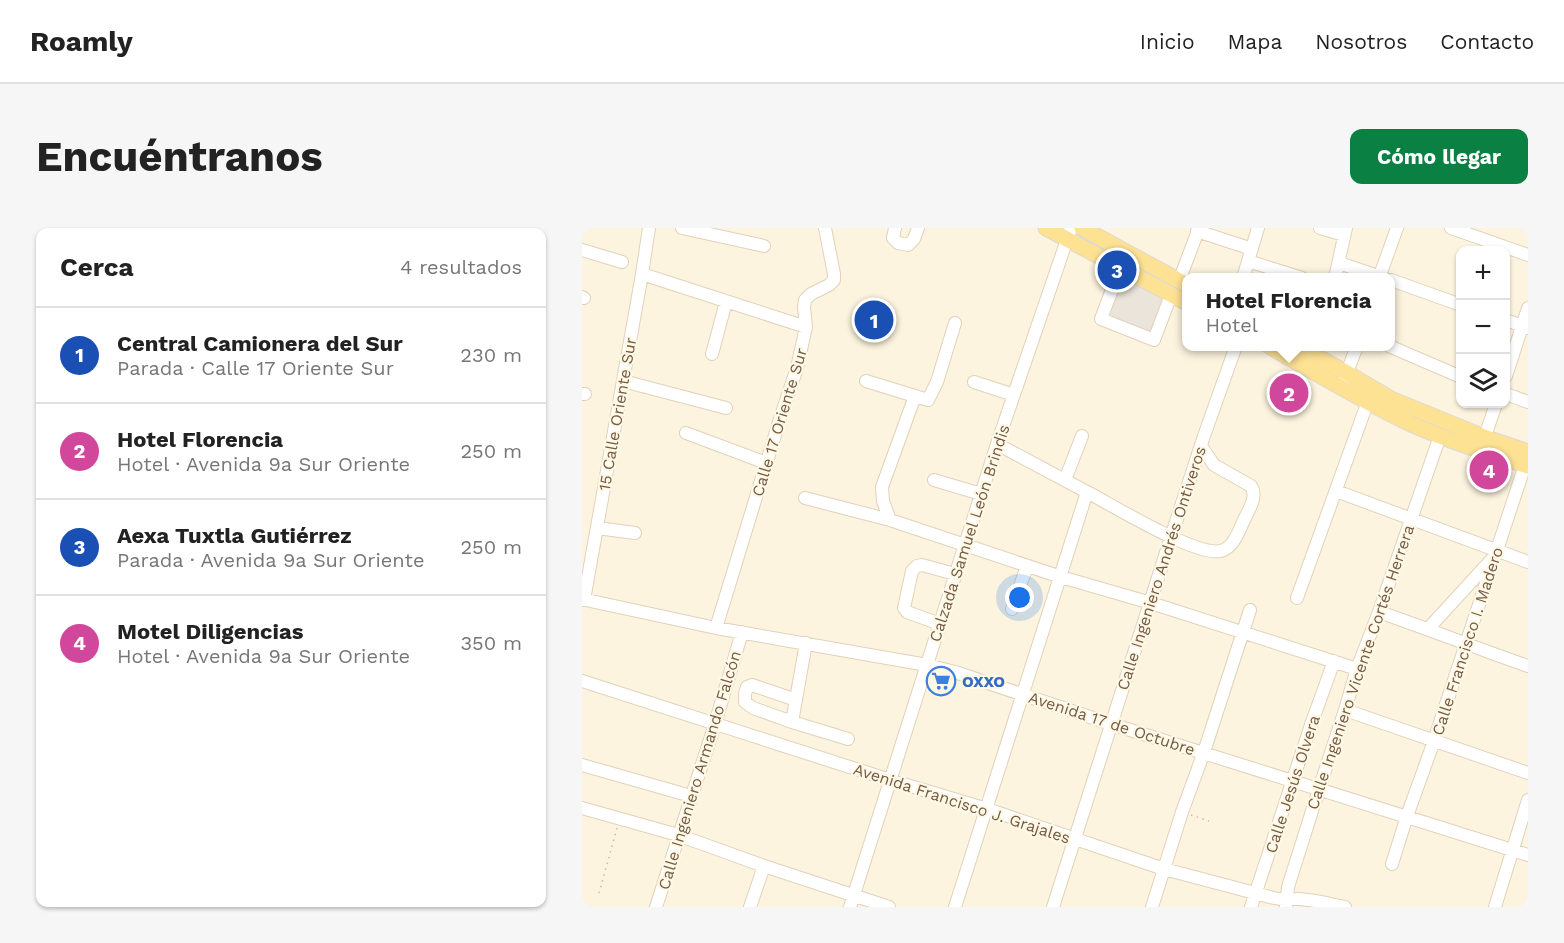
<!DOCTYPE html>
<html lang="es">
<meta charset="utf-8">
<style>
:root{--surface:#fff;--page:#f6f6f6;--text:#222;--muted:#767676;--line:#e0e0e0;--accent:#0b8043}
body{margin:0;font-family:"Work Sans",sans-serif;background:var(--page);color:var(--text)}
.controls{position:absolute;right:18px;top:18px;display:grid;overflow:hidden;border-radius:12px;box-shadow:0 2px 4px #0004}
.controls button{width:54px;height:54px;display:grid;place-items:center;padding:0;border:0;border-bottom:2px solid var(--line);background:var(--surface);color:var(--text);font:30px sans-serif}
.you{position:absolute;left:438px;top:370px;width:21px;height:21px;margin:-15px;border:4px solid #fff;border-radius:50%;background:#1a73e8;box-shadow:0 0 0 9px #1a73e833}
.badge{display:grid;place-items:center;width:39px;height:39px;border-radius:50%;background:var(--accent);color:#fff;font-size:20px;font-weight:700}
.pin{position:absolute;translate:-50% -50%;border:3px solid #fff;box-shadow:0 2px 6px #0006}
.popup{position:absolute;left:600px;top:45px;width:213px;height:78px;box-sizing:border-box;display:grid;place-content:center;border-radius:12px;background:var(--surface);filter:drop-shadow(0 2px 4px #0005);font-size:20px;white-space:nowrap;color:var(--muted)}
.popup b{font-size:22px;color:var(--text)}
.popup::after{content:'';position:absolute;left:50%;top:100%;margin-left:-12px;border:12px solid transparent;border-top-color:var(--surface)}
.list{margin:0;padding:0;list-style:none}
h2{display:flex;justify-content:space-between;align-items:center;height:78px;margin:0;padding:0 24px;font-size:26px}
h2 small{font-size:20px;font-weight:400;color:var(--muted)}
.list li{display:grid;grid-template-columns:39px 1fr auto;gap:18px;align-items:center;box-sizing:border-box;height:96px;padding:0 24px;border-top:2px solid var(--line)}
.list b{display:block;font-size:22px;white-space:nowrap}
.list p{margin:0;font-size:20px;white-space:nowrap;color:var(--muted)}
.list em{font-size:20px;font-style:normal;color:var(--muted)}
.icon{flex:none;width:33px;height:33px;fill:none;stroke:currentColor;stroke-width:2;stroke-linecap:round;stroke-linejoin:round}
.map{position:relative;flex:none;width:946px;height:679px;overflow:hidden;border-radius:12px}
header{display:flex;align-items:center;gap:36px;box-sizing:border-box;height:84px;padding:0 30px;background:var(--surface);border-bottom:2px solid var(--line)}
header strong{font-size:28px}
nav{display:flex;gap:33px;margin-inline-start:auto;font-size:21px}
.intro{display:flex;align-items:center;justify-content:space-between;box-sizing:border-box;height:144px;padding:0 36px}
h1{margin:0;font-size:42px}
.button{padding:15px 27px;border-radius:12px;background:var(--accent);color:#fff;font-size:21px;font-weight:700}
main{display:flex;gap:36px;padding:0 36px}
aside{flex:1;background:var(--surface);border-radius:12px;box-shadow:0 2px 4px #0004}
.map>svg:first-child{display:block}
.industrial{fill:#eae4db}
.lines{fill:none;stroke-linecap:round;stroke-linejoin:round}
.minor-casing{stroke:#e1d1bb;stroke-width:14}
.major-casing{stroke:#ddd8d3;stroke-width:17}
.path{stroke:#d7b899;stroke-width:1.5;stroke-dasharray:1.5 4.5;stroke-linecap:butt}
.minor{stroke:#fff;stroke-width:12}
.major{stroke:#fee294;stroke-width:15}
.labels{text-anchor:middle;stroke-width:4.5;stroke-linejoin:round;paint-order:stroke}
.street-label{font-size:16px;fill:#735b46;stroke:#fff8e5}
.shop-label{font-size:16px;font-weight:bold;fill:#366cbe;stroke:#fff8e5;text-anchor:start}
</style>
<header>
<strong>Roamly</strong>
<nav><a>Inicio</a><a>Mapa</a><a>Nosotros</a><a>Contacto</a></nav>
</header>
<div class="intro"><h1>Encuéntranos</h1><a class="button">Cómo llegar</a></div>
<main>
<aside>
<h2>Cerca<small>4 resultados</small></h2>
<ul class="list">
<li><span class="badge" style="background:#1a4fb4">1</span><div><b>Central Camionera del Sur</b><p>Parada · Calle 17 Oriente Sur</p></div><em>230 m</em></li>
<li><span class="badge" style="background:#d1479c">2</span><div><b>Hotel Florencia</b><p>Hotel · Avenida 9a Sur Oriente</p></div><em>250 m</em></li>
<li><span class="badge" style="background:#1a4fb4">3</span><div><b>Aexa Tuxtla Gutiérrez</b><p>Parada · Avenida 9a Sur Oriente</p></div><em>250 m</em></li>
<li><span class="badge" style="background:#d1479c">4</span><div><b>Motel Diligencias</b><p>Hotel · Avenida 9a Sur Oriente</p></div><em>350 m</em></li>
</ul>
</aside>
<div class="map">
<svg width="946" height="679" viewBox="0 0 946 679">
<rect width="100%" height="100%" fill="#fdf4df"/>
<path class="industrial" d="M539,45L585,70L571,109L524,89Z"/>
<g class="lines">
<g class="minor-casing">
<path id="minor" d="M100,0L182,18
M313,0L311,10L316,15L326,17L332,11L336,0
M738,0L762,7
M869,0L946,27
M615,3L670,21
M0,22L40,34
M666,33L720,50
M757,35L802,50
M538,40L519,91L572,112L589,67
M60,46L224,99
M661,50L676,0
M753,50L764,0
M797,50L815,0
M809,52L879,77
M597,53L617,0
M0,69L2,70
M924,92L945,100
M807,118L879,149
M130,126L144,74
M924,148L946,80
M41,153L144,180
M284,153L346,172L355,154L373,95
M392,154L432,167
M759,160L775,118
M0,166H3
M924,166L946,174
M104,205L184,235
M415,216C445,232 475,248 505,264C530,277 613,328 638,323C651,321 657,303 662,292C667,281 676,269 669,258L632,237L619,218
M900,217L914,176
M352,252L399,266
M483,252L500,208
M754,263L946,334
M223,270L308,292L479,349L569,375L775,441
M308,292L301,273L300,259L333,168
M15,300L53,305
M715,370L786,173
M0,371L134,400L345,437L373,444L529,496L946,627
M2,372L60,46L67,0
M430,381L445,338
M797,384C847,401 896,421 946,438
M358,396L325,384L322,380L330,343L335,338L340,337L373,346
M134,400L197,194L215,140L224,99L222,79L223,72L229,66L247,57L252,52V46L243,0
M846,401L910,331
M224,415L210,494L266,511
M0,453L308,552L405,581L582,641L692,670C701,672 709,671 717,671C733,672 748,676 763,679
M763,482L946,545
M210,494L171,480L163,474V466L165,459L170,457L214,472
M0,537L109,568
M0,580L96,607L182,638L307,679
M810,636L825,588L852,513L943,237
M704,678L706,659L737,561L763,482L775,441L797,384L858,208
M74,679L133,496L160,404
M168,679L182,638
M268,679L415,216L489,0
M373,679L505,264
M471,679L589,309L622,208L654,118
M570,679L600,584L622,524L668,382
M669,679L730,494L752,433
M913,679L946,572"/>
</g>
<g class="major-casing">
<path id="major" d="M464,0L605,75
M500,0L605,57
M687,118C734,145 780,173 829,196C867,213 907,226 946,238
M716,118L765,145L809,171L902,209L946,224"/>
</g>
<path class="path" d="M609,587L627,593
M17,665L35,600"/>
<use href="#minor" class="minor"/>
<use href="#major" class="major"/>
</g>
<defs>
<g id="supermarket-ring" transform="scale(1.5)"><circle r="9.5" fill="#fff8e5" stroke="#3f7fe0" stroke-width="1.5"/><path d="M-6-5.5h2.5l.6 2H6L4.5 2H-2.5L-4.4-4H-6ZM-1.5 3.2a1.3 1.3 0 1 0 .1 0ZM3 3.2a1.3 1.3 0 1 0 .1 0Z" fill="#3f7fe0"/></g>
</defs>
<g fill-rule="evenodd">
<use href="#supermarket-ring" x="359" y="453"/>
</g>
<g class="labels">
<g class="street-label">
<text transform="translate(35 186) rotate(-80)" y="6">15 Calle Oriente Sur</text>
<text transform="translate(197 194) rotate(-73)" y="6">Calle 17 Oriente Sur</text>
<text transform="translate(387 305) rotate(-72)" y="6">Calzada Samuel León Brindis</text>
<text transform="translate(579 340) rotate(-72)" y="6">Calle Ingeniero Andrés Ontiveros</text>
<text transform="translate(885 413) rotate(-72)" y="6">Calle Francisco I. Madero</text>
<text transform="translate(778 439) rotate(-71)" y="6">Calle Ingeniero Vicente Cortés Herrera</text>
<text transform="translate(530 495) rotate(18)" y="6">Avenida 17 de Octubre</text>
<text transform="translate(117 542) rotate(-73)" y="6">Calle Ingeniero Armando Falcón</text>
<text transform="translate(710 556) rotate(-72)" y="6">Calle Jesús Olvera</text>
<text transform="translate(380 575) rotate(18)" y="6">Avenida Francisco J. Grajales</text>
</g>
<g class="shop-label">
<text x="380" y="459">OXXO</text>
</g>
</g>
</svg>
<div class="controls">
<button>+</button>
<button>−</button>
<button><svg class="icon" aria-label="layers" viewBox="0 0 24 24"><path d="M12 4l9 5-9 5-9-5zM3 14l9 5 9-5"/></svg></button>
</div>
<div class="you"></div>
<div class="pin badge" style="left:292px;top:92px;background:#1a4fb4">1</div>
<div class="pin badge" style="left:707px;top:165px;background:#d1479c">2</div>
<div class="popup"><b>Hotel Florencia</b>Hotel</div>
<div class="pin badge" style="left:535px;top:42px;background:#1a4fb4">3</div>
<div class="pin badge" style="left:907px;top:242px;background:#d1479c">4</div>
</div>
</main>
